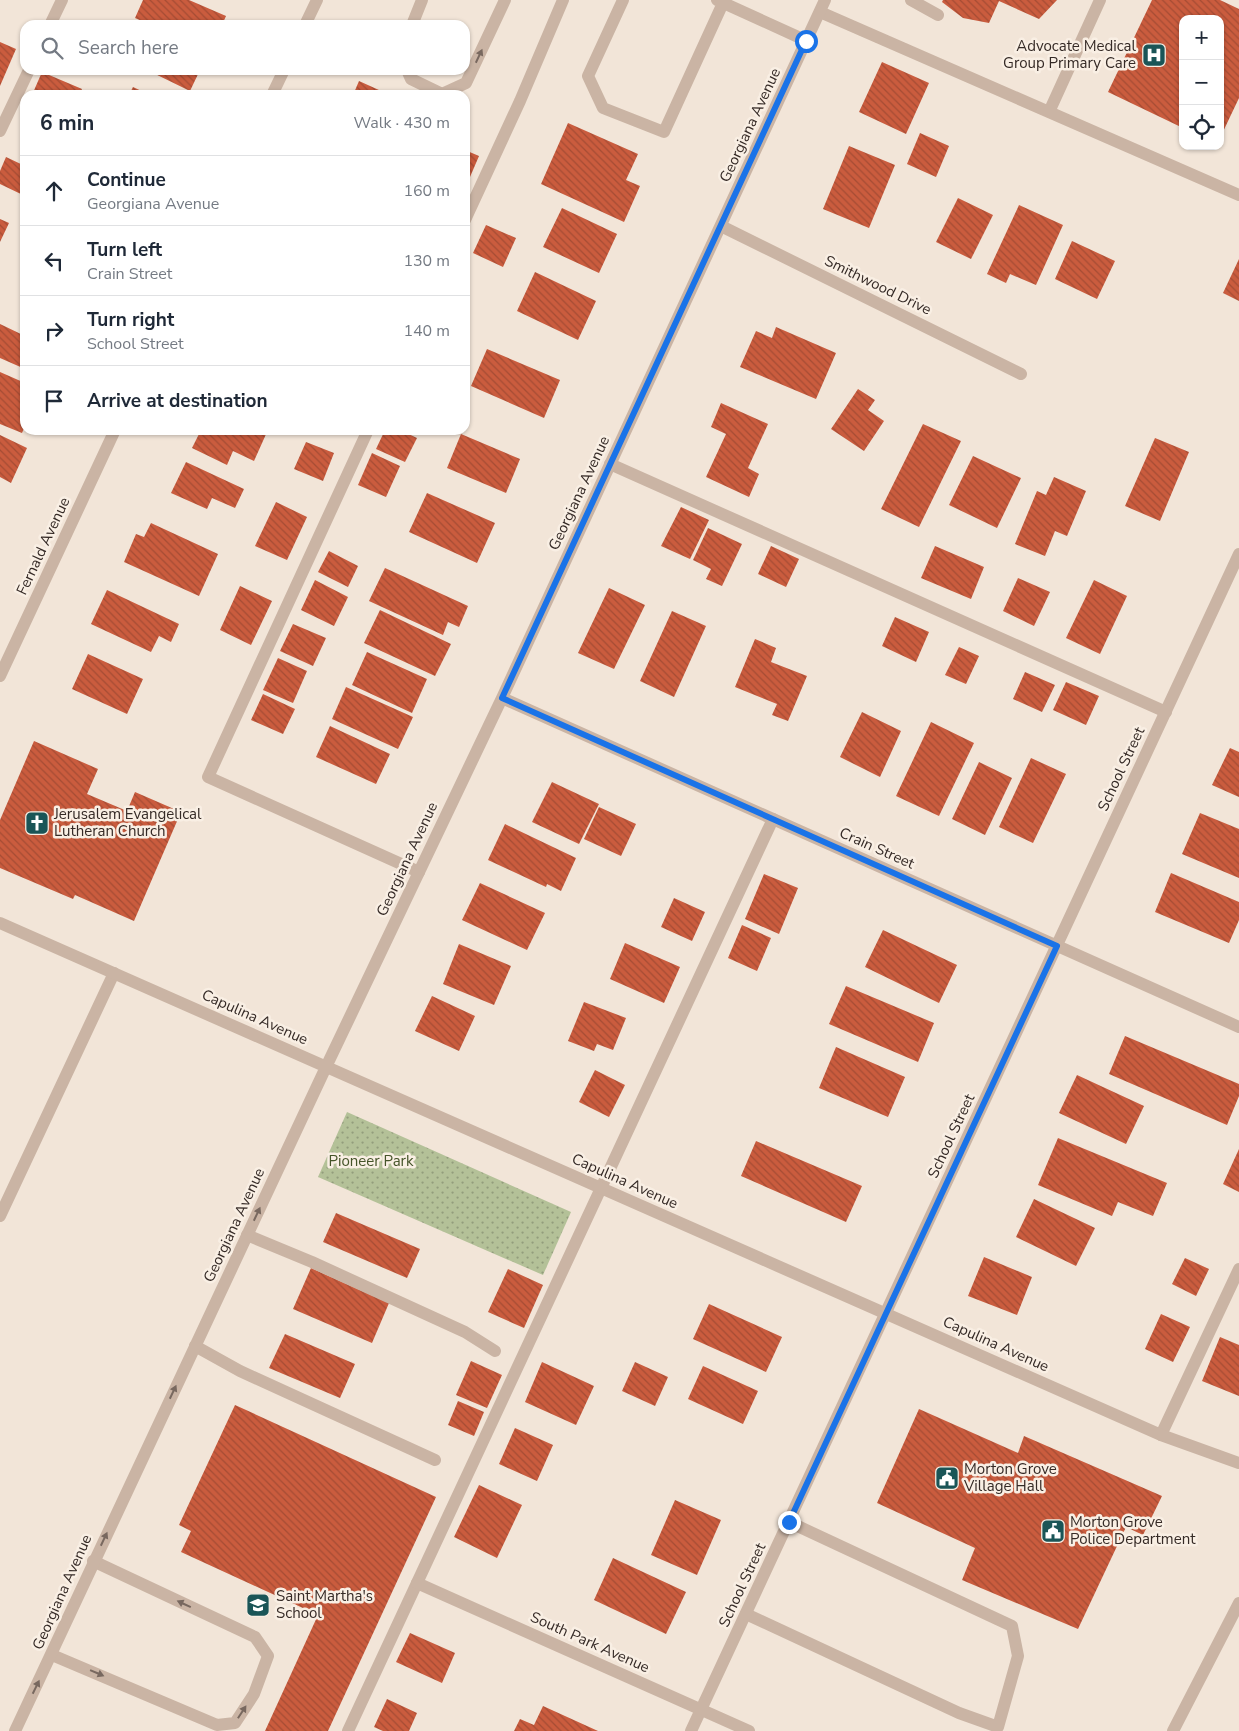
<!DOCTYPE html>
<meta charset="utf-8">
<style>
:root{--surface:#fff;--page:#f6f6f7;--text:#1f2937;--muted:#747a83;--line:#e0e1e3}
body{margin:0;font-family:"Nunito Sans",sans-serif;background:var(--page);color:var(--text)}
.controls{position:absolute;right:15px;top:15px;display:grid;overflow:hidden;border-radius:10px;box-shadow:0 1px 4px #0004}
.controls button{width:45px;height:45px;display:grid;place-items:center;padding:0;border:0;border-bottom:1px solid var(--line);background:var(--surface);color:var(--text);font:25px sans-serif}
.stop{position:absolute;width:15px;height:15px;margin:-11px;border:4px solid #1a73e8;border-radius:50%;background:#fff}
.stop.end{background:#1a73e8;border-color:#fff;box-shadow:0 1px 5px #0008}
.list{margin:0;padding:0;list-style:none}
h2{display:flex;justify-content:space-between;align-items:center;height:65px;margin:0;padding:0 20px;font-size:21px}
h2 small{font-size:16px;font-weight:400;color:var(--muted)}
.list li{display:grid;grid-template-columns:32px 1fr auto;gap:15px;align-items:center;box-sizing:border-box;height:70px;padding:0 20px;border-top:1px solid var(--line)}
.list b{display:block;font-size:19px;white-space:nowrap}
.list p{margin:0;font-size:16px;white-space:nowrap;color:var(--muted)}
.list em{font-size:16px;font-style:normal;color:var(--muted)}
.icon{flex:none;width:28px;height:28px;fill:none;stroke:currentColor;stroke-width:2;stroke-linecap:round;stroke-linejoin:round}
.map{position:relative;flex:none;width:1239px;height:1731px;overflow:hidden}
.search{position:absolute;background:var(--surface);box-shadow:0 1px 4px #0004;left:20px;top:20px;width:450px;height:55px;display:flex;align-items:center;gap:12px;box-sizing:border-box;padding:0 18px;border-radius:15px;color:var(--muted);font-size:19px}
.panel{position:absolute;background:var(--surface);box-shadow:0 1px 4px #0004;left:20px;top:90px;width:450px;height:345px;border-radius:15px}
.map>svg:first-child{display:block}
.grass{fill:url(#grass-dots)}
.building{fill:url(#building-back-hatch)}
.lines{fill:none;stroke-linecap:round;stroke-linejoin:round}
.lane{stroke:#cab4a4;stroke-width:12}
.street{stroke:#cab4a4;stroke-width:12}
.oneway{fill:#78685f}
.route{stroke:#1a73e8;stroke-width:6}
.labels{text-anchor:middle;stroke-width:5;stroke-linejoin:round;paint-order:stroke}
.poi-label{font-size:15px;fill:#352a26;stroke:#f9efe4;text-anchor:start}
.street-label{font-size:15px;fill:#352a26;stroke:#f9efe4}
.park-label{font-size:15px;fill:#455429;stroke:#f9efe4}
</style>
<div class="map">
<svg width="1239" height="1731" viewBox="0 0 1239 1731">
<defs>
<pattern id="grass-dots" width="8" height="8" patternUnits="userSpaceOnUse" patternTransform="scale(1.25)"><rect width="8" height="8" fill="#b4c198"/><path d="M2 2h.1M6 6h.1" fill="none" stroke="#939d7c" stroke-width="1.8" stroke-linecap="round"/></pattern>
<pattern id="building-back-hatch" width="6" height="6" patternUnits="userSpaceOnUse" patternTransform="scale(1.25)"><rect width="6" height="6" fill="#ca5c3e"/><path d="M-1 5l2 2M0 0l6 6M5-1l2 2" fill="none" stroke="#a54c34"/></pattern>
</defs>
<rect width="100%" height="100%" fill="#f2e5d8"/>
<path class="grass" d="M347,1112L571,1212L543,1275L318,1177Z"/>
<path class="building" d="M143,0H189L226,16L222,25H151L135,18Z
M943,0H1057L1039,19L999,1L989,23L963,18L942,2Z
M1152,0H1220L1239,9V98L1220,138V19H1183V128L1108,92Z
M0,42L16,49L0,86Z
M882,62L929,83L906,134L859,112Z
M147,70H200L190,91Z
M42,72L82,89L79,95H32Z
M359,81L390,95H353Z
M133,87L150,95H129Z
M568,123L638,154L626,180L640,186L624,222L541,184Z
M920,133L949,146L936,177L907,164Z
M849,146L895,165L869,228L823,209Z
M465,150L479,156L467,184L465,183Z
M6,157L25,166V196L0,184V171Z
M958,198L993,215L971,259L936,242Z
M1019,205L1063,225L1036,285L1010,274L1006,283L987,274Z
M562,208L617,234L599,273L543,247Z
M0,219L9,223L0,242Z
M486,225L516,238L503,267L473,253Z
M1072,241L1115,261L1097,299L1055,279Z
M1239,259V301L1223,293Z
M535,272L596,301L578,340L517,311Z
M0,324L25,336V369L0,358Z
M776,327L836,353L816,399L740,367L756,331L772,338Z
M487,349L560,380L544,418L471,386Z
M0,372L25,383V426L22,433L0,424Z
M858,389L875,400L868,410L884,421L864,451L831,429Z
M721,403L768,424L748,468L759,474L749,497L706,477L726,434L711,427Z
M923,424L961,441L919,527L881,509Z
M201,430H262L267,432L254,461L233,451L227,465L192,448Z
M385,430H400L417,438L405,462L376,449Z
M461,434L520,459L506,493L447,468Z
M0,435L27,448L11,483L0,477Z
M1155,438L1189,452L1160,521L1125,506Z
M306,442L334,453L323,481L294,469Z
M372,453L400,466L386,497L358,485Z
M973,456L1021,478L997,528L949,505Z
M186,462L244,489L235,508L212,498L207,509L171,493Z
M1054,477L1086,491L1067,536L1055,531L1045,556L1015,544L1037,491L1046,495Z
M427,493L495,523L477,563L409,532Z
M276,502L307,517L287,560L255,546Z
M681,507L709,520L690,559L661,546Z
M151,523L218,554L199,596L124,562L136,534L144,537Z
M708,528L742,544L722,586L706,579L711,569L693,560Z
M771,546L799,559L786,587L758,574Z
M935,546L984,567L971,599L921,578Z
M329,551L358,566L348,587L318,572Z
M385,568L468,606L459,627L448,622L443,635L369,601Z
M1018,578L1050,592L1034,626L1003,611Z
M315,580L348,597L334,626L301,610Z
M1094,580L1127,596L1100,654L1066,638Z
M240,586L272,601L251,645L220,630Z
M609,588L645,605L614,669L578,653Z
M107,590L179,624L171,642L159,636L151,652L91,624Z
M380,610L451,644L435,676L364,643Z
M672,611L706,626L674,697L640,681Z
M895,617L929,632L916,662L882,646Z
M293,624L326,638L313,666L280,651Z
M755,639L776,648L771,662L807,676L788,721L772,715L777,704L735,687Z
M959,647L979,656L966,684L945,675Z
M367,652L427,679L412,713L352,685Z
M88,654L143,679L127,714L72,689Z
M278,658L307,671L293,703L263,690Z
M1025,672L1055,685L1042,712L1013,699Z
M1066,682L1099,696L1086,725L1053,710Z
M346,687L413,717L398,749L332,719Z
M263,694L295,709L283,734L251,720Z
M862,712L901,731L880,777L840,757Z
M931,722L974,743L939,816L896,796Z
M330,726L390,754L376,784L316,757Z
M34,741L98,769L87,794L127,811L135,792L181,812L134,921L75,895L73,899L0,868V820Z
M1230,748L1239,752V797L1212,785Z
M1031,758L1066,774L1033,843L999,827Z
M979,762L1012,778L985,835L952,819Z
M552,782L599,804L579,844L532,822Z
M599,807L636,824L621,856L584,839Z
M1200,813L1239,829V878L1182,854Z
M505,824L576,858L561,891L547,884L546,887L488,860Z
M1171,873L1239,902V920L1229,943L1155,912Z
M764,874L798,888L779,934L745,919Z
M480,883L545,913L527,950L462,920Z
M674,898L705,912L692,941L661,927Z
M742,925L771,938L757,971L728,958Z
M883,930L957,965L939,1003L865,967Z
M625,943L680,967L664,1003L610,979Z
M459,944L511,966L494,1005L443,984Z
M846,986L934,1023L918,1062L829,1024Z
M432,996L475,1016L459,1051L415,1031Z
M584,1002L626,1018L613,1050L597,1044L594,1051L568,1041Z
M1125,1036L1239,1084V1096L1227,1125L1109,1074Z
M836,1047L905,1077L888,1117L819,1088Z
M595,1070L625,1085L609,1117L579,1102Z
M1077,1075L1144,1106L1126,1144L1059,1113Z
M1058,1138L1167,1183L1153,1216L1118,1202L1112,1216L1038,1185Z
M756,1141L862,1186L846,1222L741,1176Z
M1239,1149V1192L1223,1184Z
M1034,1199L1095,1228L1076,1266L1016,1237Z
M336,1213L420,1249L407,1278L323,1242Z
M984,1257L1032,1277L1017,1315L968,1296Z
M1185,1258L1209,1269L1196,1296L1172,1284Z
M311,1268L389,1303L372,1343L293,1309Z
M508,1269L543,1285L524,1328L488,1312Z
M709,1304L782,1337L766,1372L693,1339Z
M1161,1314L1190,1327L1173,1362L1145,1349Z
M285,1334L355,1364L340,1398L269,1368Z
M1220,1337L1239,1345V1396L1202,1381Z
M471,1361L502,1375L487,1408L456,1395Z
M542,1362L594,1386L576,1425L525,1402Z
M635,1362L668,1377L655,1406L622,1391Z
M703,1366L758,1391L743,1424L688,1399Z
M458,1401L484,1412L474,1436L448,1425Z
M235,1405L436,1497L328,1731H265L318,1615L181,1552L191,1531L179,1525Z
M919,1409L1018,1453L1024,1436L1162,1496L1143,1535L1126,1527L1078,1629L962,1580L975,1548L877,1503Z
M515,1428L553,1445L537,1481L499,1464Z
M479,1485L522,1505L497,1558L454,1537Z
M675,1500L721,1520L697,1575L651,1555Z
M613,1558L686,1592L666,1634L594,1600Z
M410,1633L455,1653L442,1683L396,1662Z
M387,1699L417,1713L409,1731H383L374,1727Z
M543,1706L598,1731H514L520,1719L534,1725Z"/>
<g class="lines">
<path class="lane" d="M623,0L588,76L603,108L664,132L723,3
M717,0L807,41
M911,0L938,15
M820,12L1239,195
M50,25L62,0
M412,25L422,0
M407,70L411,79L442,94L466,83L505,0
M1049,112L1100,0
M0,131L29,70
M465,220L520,101L563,0
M368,430L208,777L419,872
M610,464L1166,712
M0,1216L114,973
M247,1235L312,1262L465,1332L495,1351
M195,1346L240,1371L435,1460
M1161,1435L1239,1269
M746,1614L959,1713L998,1727L1018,1656L1012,1626L789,1522
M52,1655L217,1725L235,1723L254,1694L268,1656L255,1637L93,1561
M348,1731L773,819
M1173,1731L1239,1603"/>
<path class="street" d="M305,25L317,0
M272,95L284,70
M721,226L1021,374
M0,676L115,430
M502,698L1239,1027
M0,923L1161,1435L1239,1463
M417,1583L749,1731
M15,1731L326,1067L502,698L825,0
M691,1731L1239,554"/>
</g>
<defs><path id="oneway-solid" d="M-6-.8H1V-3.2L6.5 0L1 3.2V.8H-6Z" transform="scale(1.25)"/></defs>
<g class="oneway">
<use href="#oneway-solid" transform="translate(479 56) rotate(-65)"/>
<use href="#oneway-solid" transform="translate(257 1214) rotate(-65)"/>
<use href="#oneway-solid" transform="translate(173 1392) rotate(-65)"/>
<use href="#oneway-solid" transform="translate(104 1539) rotate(-65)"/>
<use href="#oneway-solid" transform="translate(184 1604) rotate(-155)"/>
<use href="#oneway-solid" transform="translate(97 1673) rotate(23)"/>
<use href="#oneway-solid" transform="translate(36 1687) rotate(-64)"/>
<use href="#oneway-solid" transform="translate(242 1712) rotate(-57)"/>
</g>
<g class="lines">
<path class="route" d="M789,1522L1057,946L502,698L806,41"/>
</g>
<defs>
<g id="hospital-square" transform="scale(1.25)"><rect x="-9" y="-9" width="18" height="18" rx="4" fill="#1a5557" stroke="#f9efe4"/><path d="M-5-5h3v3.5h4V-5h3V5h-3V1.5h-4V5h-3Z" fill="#fff"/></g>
<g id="church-square" transform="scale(1.25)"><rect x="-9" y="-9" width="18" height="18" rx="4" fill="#1a5557" stroke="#f9efe4"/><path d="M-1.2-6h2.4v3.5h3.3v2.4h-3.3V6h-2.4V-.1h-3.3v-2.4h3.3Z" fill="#fff"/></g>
<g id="civic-square" transform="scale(1.25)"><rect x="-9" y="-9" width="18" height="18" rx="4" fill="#1a5557" stroke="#f9efe4"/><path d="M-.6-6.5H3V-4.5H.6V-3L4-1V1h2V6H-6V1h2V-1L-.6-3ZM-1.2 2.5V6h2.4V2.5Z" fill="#fff"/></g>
<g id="school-square" transform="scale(1.25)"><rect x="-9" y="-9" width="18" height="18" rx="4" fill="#1a5557" stroke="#f9efe4"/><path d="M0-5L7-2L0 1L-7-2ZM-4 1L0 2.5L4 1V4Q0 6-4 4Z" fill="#fff"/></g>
</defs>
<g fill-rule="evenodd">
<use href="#hospital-square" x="1154" y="55"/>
<use href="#church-square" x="37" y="823"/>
<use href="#civic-square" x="947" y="1478"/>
<use href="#civic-square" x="1053" y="1531"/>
<use href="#school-square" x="258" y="1605"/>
</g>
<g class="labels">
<g class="poi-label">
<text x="1136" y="51" text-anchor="end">Advocate Medical<tspan x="1136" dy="17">Group Primary Care</tspan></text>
<text x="54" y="819">Jerusalem Evangelical<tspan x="54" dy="17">Lutheran Church</tspan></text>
<text x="964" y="1474">Morton Grove<tspan x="964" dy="17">Village Hall</tspan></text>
<text x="1070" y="1527">Morton Grove<tspan x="1070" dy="17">Police Department</tspan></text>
<text x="276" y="1601">Saint Martha's<tspan x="276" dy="17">School</tspan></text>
</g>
<g class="street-label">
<text transform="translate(750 125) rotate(-65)" y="5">Georgiana Avenue</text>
<text transform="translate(878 285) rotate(26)" y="5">Smithwood Drive</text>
<text transform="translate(579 493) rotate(-65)" y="5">Georgiana Avenue</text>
<text transform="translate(43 546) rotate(-65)" y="5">Fernald Avenue</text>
<text transform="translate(1121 769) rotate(-65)" y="5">School Street</text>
<text transform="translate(877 848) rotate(24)" y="5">Crain Street</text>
<text transform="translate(407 859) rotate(-65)" y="5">Georgiana Avenue</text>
<text transform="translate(255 1017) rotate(24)" y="5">Capulina Avenue</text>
<text transform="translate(951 1136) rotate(-65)" y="5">School Street</text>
<text transform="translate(625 1181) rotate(24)" y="5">Capulina Avenue</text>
<text transform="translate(234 1225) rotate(-65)" y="5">Georgiana Avenue</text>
<text transform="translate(996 1344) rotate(24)" y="5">Capulina Avenue</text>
<text transform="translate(742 1585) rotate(-65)" y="5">School Street</text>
<text transform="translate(62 1592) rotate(-66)" y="5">Georgiana Avenue</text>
<text transform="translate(590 1642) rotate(24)" y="5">South Park Avenue</text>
</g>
<g class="park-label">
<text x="371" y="1166">Pioneer Park</text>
</g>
</g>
</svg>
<div class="controls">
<button>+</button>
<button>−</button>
<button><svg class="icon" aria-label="locate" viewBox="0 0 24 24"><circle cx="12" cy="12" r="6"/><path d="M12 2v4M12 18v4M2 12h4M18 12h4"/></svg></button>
</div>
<div class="stop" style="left:806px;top:41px"></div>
<div class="stop end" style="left:789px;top:1522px"></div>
<div class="search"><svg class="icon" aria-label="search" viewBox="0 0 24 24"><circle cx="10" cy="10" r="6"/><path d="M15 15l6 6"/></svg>Search here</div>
<section class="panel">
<h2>6 min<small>Walk · 430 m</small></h2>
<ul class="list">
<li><svg class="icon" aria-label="ahead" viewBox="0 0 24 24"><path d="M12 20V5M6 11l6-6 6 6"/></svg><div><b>Continue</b><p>Georgiana Avenue</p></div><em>160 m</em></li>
<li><svg class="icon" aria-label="left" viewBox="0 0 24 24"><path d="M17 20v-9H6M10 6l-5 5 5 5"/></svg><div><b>Turn left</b><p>Crain Street</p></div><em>130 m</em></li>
<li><svg class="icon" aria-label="right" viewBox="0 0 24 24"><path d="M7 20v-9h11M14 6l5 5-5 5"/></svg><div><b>Turn right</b><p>School Street</p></div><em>140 m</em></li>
<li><svg class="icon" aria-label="arrive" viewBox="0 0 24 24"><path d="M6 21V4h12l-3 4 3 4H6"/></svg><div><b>Arrive at destination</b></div></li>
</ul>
</section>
</div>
